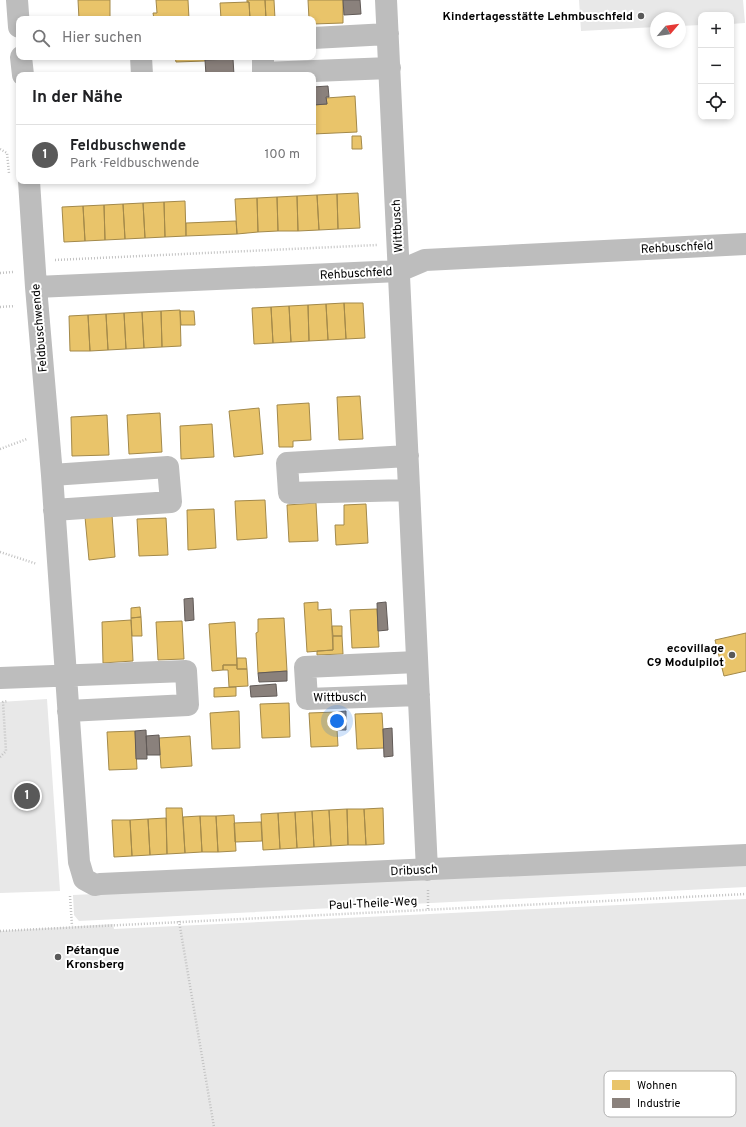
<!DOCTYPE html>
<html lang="de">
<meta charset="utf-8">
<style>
:root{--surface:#fff;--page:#f2f2f2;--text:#202124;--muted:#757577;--line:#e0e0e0;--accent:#595959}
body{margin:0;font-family:Overpass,sans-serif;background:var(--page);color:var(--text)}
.controls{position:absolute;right:12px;top:12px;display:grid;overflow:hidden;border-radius:8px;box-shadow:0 2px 6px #0003}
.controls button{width:36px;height:36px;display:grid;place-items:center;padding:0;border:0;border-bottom:1px solid var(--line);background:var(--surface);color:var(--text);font:20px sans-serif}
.compass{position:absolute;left:650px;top:12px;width:36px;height:36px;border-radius:50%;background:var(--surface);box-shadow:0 2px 6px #0003;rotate:61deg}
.you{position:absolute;left:337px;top:721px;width:14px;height:14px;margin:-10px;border:3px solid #fff;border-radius:50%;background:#1a73e8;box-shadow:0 0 0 6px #1a73e833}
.badge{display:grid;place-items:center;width:26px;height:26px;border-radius:50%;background:var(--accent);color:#fff;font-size:13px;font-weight:700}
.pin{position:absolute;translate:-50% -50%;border:2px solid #fff;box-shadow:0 1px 4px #0006}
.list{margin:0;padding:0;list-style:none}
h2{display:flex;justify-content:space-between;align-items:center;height:52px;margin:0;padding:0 16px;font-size:17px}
h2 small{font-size:13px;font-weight:400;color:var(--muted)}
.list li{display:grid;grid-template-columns:26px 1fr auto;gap:12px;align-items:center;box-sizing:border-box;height:60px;padding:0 16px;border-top:1px solid var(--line)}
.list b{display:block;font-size:15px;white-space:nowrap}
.list p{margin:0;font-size:13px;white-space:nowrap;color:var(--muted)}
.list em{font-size:13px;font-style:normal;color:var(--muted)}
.icon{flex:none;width:22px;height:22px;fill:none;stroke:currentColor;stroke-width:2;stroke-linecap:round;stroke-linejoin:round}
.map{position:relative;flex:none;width:746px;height:1127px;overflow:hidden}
.search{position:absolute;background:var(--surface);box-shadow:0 2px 6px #0003;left:16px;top:16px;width:300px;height:44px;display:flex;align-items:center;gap:10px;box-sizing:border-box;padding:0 14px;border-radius:8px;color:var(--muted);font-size:15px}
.panel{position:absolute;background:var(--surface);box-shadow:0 2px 6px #0003;left:16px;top:72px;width:300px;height:112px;border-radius:8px}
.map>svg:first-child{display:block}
.green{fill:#e8e8e8}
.homes{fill:#e9c46a;stroke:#a3894a}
.industry{fill:#8a817c;stroke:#615a57}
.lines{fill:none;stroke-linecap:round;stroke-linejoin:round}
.path{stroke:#c2c2c2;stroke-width:2.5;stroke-dasharray:1 2;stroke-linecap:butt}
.minor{stroke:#bdbdbd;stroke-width:22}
.poi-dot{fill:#595959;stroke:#fff;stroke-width:1.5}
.labels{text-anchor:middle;stroke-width:4;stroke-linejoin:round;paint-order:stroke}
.poi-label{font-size:12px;font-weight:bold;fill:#000;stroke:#fff;text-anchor:end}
.street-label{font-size:12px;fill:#000;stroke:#fff}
.key{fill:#fff;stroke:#b2b2b2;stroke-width:1}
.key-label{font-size:11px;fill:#000}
</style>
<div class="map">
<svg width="746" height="1127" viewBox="0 0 746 1127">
<rect width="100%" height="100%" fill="#fff"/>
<path class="green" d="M579,0H743L745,23L731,24V15H701V25L680,26V18H656V27L581,31Z
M47,699L60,891L0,893V702Z
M746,865V887L79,921L74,915L73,895Z
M746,899V1127H0V931L113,924L114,929Z"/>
<path class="homes" d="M78,0H110V19H79Z
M156,0H188L189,19H154L153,13H157Z
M247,0H265L266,19H250L249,2H247Z
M265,0H274L275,19H266Z
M308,0H343V23L313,24V19H309Z
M249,2L250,19H221L220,3Z
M175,57H205V61L176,62Z
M355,96L357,132L313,134V105L327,104L326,98Z
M352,136H361L362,149H352Z
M358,193L360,228L338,229L337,194Z
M337,194L338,229L319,230L317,195Z
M317,195L319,230L298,231L297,196Z
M297,196L298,231H278L277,197Z
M277,197L278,231L258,232L257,198Z
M257,198L258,232L237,234L235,199Z
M185,201L186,236L165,237L164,202Z
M164,202L165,237L145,238L143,203Z
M143,203L145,238L125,239L123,204Z
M123,204L125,239L105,240L104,205Z
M104,205L105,240L85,241L83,206Z
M83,206L85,241L64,242L62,207Z
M236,221L237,234L186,236V223Z
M344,303H363L365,338L346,339Z
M344,303L346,339L328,340L326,304Z
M326,304L328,340L309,341L308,305Z
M308,305L309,341L291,342L289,306Z
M289,306L291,342L273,343L271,307Z
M271,307L273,343L254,344L252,308Z
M180,310L181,346L162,347L161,311Z
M161,311L162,347L144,348L142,312Z
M180,311H194L195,325H181Z
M142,312L144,348L126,349L124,313Z
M124,313L126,349L108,350L106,314Z
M106,314L108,350L90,351L88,315Z
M88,315L90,351H70L69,316Z
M360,396L363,439L339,440L337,397Z
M309,403L311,440L293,441V447H279L277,405Z
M259,408L263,454L234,457L229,411Z
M160,413L162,452L129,454L127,415Z
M107,415L109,455L72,456L71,417Z
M212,424L214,457L181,459L180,426Z
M265,500L267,538L237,540L235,501Z
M316,503L318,541L289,542L287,505Z
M366,504L368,543L336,545L335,525H344V505Z
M214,509L216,548L188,550L187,510Z
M112,515L115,557L89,560L85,517Z
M166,518L168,555L139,556L137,519Z
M318,602V610L331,609L333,650L307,652L304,603Z
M140,607L141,617L131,618V608Z
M377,609L379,647L352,648L350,610Z
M141,617L142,636H132L131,618Z
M284,618L287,671L258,673L256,633L258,632V619Z
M131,620L133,661L103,663L102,622Z
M182,621L184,659L158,660L156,622Z
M235,622L237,665H223V670L212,671L209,624Z
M332,626H342V636H333Z
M746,633V671L724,676L715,640Z
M333,636H342L343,654L317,655V651L333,650Z
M237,658H246L247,669H237Z
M223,665H237V669H247L248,686L229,687L228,670H223Z
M236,687V696L214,697V688Z
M289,703L290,737L262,738L260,704Z
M239,711L240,748L212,749L210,713Z
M336,712L338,746L311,747L309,713Z
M382,713L384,748L357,749L355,714Z
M135,731L137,769L109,770L107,732Z
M190,736L192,766L161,768L159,738Z
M166,808H182L185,853L167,854Z
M383,808L384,844L366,845L364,809Z
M347,809L348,845L331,846L329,810Z
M347,809H364L366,845H348Z
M329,810L331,846L314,847L312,811Z
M312,811L314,847L297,848L295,812Z
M295,812L297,848L280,849L278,813Z
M278,813L280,849L263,850L261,814Z
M234,815L236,851L218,852L216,816Z
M200,816L202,852L185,853L183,817Z
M200,816H216L218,852H202Z
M166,818L167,854L150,855L148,819Z
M148,819L150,855L132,856L130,820Z
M112,820H130L132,856L114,857Z
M261,822L262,841L235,842L234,823Z"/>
<path class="industry" d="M343,0H360L361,14L344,15Z
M233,59L234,75H206L205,60Z
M328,86L329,97H326L327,104L313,105V87Z
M193,598L194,620L185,621L184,599Z
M386,602L388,630L378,631L377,603Z
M287,671V681L259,682L258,673Z
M276,684L277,696L251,697L250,686Z
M346,711V730H337L336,712Z
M392,728L393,756L384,757L383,729Z
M146,730L147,759H136L135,731Z
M159,735L160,755H147L146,736Z"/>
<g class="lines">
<path class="path" d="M0,149L7,153L9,173
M55,260L377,245
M0,273L13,272
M0,307L15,306
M0,449L27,439
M0,552L37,564
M0,757L6,751L3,702L8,701
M428,890V910
M70,896L72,926
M179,921L214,1127
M0,931L746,894"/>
<path class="minor" d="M17,0L19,27
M386,0L427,870
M313,38L388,34
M21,57L23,75
M141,57L142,75
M263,57V73L390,68
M29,181L36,287L52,475L79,862L84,879L95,885L100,884L746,855
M36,287L399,271L425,260L746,244
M408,456L287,463L289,493L409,490
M52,475L168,467L171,502L54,510
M417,662L305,667L307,699L419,695
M0,678L186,671L188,705L68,711"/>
</g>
<g class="poi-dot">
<circle cx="641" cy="16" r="4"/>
<circle cx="732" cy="655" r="4"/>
<circle cx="58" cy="957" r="4"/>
</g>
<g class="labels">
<g class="poi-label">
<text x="633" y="20">Kindertagesstätte Lehmbuschfeld</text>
<text x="724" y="652">ecovillage<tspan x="724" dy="14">C9 Modulpilot</tspan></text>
<text x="66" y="954" text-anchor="start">Pétanque<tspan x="66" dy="14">Kronsberg</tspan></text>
</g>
<g class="street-label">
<text transform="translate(397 226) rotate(-93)" y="4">Wittbusch</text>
<text transform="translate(677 247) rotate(-3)" y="4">Rehbuschfeld</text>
<text transform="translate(356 273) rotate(-3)" y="4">Rehbuschfeld</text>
<text transform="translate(39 328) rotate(-95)" y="4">Feldbuschwende</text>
<text transform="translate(340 697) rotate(-1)" y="4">Wittbusch</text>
<text transform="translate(414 870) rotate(-3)" y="4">Dribusch</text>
<text transform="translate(373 903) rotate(-3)" y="4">Paul-Theile-Weg</text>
</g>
</g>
<rect x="604" y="1071" width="132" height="46" rx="6" class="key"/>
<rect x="612" y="1080" width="18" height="10" fill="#e9c46a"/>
<rect x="612" y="1098" width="18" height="10" fill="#8a817c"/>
<g class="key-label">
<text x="637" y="1089">Wohnen</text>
<text x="637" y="1107">Industrie</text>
</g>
</svg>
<div class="controls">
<button>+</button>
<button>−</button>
<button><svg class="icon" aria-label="locate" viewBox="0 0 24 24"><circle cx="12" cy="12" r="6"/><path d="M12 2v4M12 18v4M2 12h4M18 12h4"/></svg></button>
</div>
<svg class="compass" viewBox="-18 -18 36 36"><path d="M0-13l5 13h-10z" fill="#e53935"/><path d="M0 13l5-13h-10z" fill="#757577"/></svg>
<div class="you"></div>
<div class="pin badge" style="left:27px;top:796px">1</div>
<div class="search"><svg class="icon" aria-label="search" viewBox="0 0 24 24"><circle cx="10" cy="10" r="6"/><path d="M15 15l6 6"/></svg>Hier suchen</div>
<section class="panel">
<h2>In der Nähe<small></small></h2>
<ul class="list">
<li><span class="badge">1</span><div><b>Feldbuschwende</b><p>Park · Feldbuschwende</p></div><em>100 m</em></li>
</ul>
</section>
</div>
